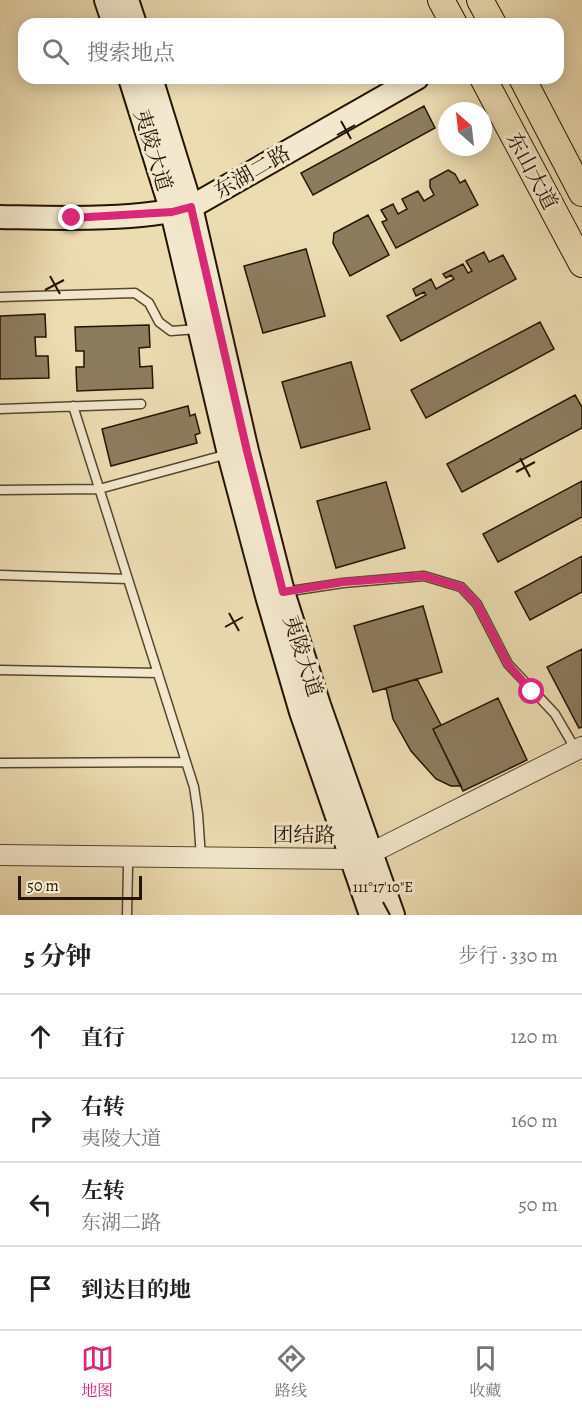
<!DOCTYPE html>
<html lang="zh">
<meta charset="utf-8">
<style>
:root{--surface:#fff;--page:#f2f2f2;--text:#222;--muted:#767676;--line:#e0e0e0;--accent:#db2777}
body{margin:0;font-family:Alegreya,"Noto Serif SC",serif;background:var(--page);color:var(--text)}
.compass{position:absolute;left:438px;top:102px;width:54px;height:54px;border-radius:50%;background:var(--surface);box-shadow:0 3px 15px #0003;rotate:332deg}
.scale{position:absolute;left:18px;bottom:15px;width:124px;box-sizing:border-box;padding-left:6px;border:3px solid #241502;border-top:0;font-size:16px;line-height:21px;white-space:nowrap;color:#241502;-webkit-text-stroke:4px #f3e8cd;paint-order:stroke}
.stop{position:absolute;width:18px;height:18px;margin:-14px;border:4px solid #db2777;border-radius:50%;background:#fff}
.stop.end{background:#db2777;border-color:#fff;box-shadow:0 2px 6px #0008}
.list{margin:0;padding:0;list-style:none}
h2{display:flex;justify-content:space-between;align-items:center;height:78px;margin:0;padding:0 24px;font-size:26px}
h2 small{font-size:20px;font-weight:400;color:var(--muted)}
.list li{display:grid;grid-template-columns:39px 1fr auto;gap:18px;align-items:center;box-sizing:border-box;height:84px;padding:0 24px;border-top:2px solid var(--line)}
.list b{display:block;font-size:22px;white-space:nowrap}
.list p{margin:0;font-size:20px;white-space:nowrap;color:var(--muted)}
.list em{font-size:20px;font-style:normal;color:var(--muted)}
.icon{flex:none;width:33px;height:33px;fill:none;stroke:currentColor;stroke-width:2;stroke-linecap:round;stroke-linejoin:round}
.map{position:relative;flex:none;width:582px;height:915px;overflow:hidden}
.search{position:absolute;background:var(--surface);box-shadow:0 3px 15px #0003;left:18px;right:18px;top:18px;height:66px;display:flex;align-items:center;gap:15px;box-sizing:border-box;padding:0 21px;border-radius:18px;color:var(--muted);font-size:22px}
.sheet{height:414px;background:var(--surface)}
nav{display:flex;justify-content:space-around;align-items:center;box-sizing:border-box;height:84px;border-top:2px solid var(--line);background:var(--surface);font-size:16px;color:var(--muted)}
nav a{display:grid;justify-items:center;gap:3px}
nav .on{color:var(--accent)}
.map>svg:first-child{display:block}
.building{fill:#8c7c5e;stroke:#241502;stroke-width:1.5}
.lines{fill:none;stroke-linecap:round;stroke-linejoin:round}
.service-casing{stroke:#56472e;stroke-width:11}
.tertiary-casing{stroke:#56472e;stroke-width:22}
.secondary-casing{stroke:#241502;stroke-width:26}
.primary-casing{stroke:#241502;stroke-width:28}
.service{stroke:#f3e8cd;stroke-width:8}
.tertiary{stroke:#f3e8cd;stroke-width:20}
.secondary{stroke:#f3e8cd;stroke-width:22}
.primary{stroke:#ecdcb2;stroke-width:26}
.route{stroke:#db2777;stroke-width:8}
.ticks{fill:none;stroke:#241502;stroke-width:2}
.labels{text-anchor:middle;stroke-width:6;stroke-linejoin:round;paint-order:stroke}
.street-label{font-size:21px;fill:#241502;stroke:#f3e8cd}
.ticks-label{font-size:15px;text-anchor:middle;fill:#241502;stroke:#f3e8cd;stroke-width:6;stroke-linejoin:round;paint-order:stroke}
</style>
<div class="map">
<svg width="582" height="915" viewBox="0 0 582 915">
<rect width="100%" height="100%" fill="#ecdcb2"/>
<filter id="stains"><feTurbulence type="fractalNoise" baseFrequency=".00333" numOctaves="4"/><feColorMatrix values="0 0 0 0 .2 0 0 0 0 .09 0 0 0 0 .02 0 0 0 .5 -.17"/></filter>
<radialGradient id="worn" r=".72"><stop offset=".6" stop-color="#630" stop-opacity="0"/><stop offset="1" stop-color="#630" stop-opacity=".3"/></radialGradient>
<path class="building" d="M424,106L435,128L313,195L301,173Z
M448,170L455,174L460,183L465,180L478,205L396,248L382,222L387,220L381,210L393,204L398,214L407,209L402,199L418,191L424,201L434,195L430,187V180Z
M368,215L389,255L350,276L333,243L334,233Z
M306,249L325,316L263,333L244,266Z
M484,252L489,262L503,255L516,279L401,341L387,316L426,295L424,292L416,296L413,289L431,279L436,289L454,279L451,275L446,278L443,274L463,264L468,273L472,271L466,261Z
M45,314L46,337H35L36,356H48L49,378L0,379V316Z
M540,322L554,349L426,418L411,390Z
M149,325L150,347L139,348L140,367L152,366L153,388L77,391L76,367H84V351H76L75,327Z
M351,362L370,429L301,448L282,382Z
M575,395L582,407V428L462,492L447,464Z
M188,406L190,416L195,414L200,433L195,435L197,443L111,466L102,429Z
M582,481V517L498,562L483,534Z
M386,482L405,548L336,568L317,501Z
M582,556V592L530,620L515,592Z
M423,606L442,672L373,692L354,626Z
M582,649V727L579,728L547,667Z
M417,679L441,725L433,729L461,786H451L436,779L411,751L393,719L386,688Z
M498,698L527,760L463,791L433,729Z"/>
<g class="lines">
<g class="service-casing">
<path id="service" d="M0,297L135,293L149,303L159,322L171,331L198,329
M73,406L194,787L198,814L201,858
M0,409L141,404
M0,490L99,489L228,454
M0,575L128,579
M284,592L343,583L424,576L461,587L477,604L508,664L555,714L576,750
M0,670L158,673
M0,763L186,762
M127,915L128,867"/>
</g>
<g class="tertiary-casing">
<path id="tertiary" d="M0,855L351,859L371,853L582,747"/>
</g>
<g class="secondary-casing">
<path id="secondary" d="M106,0L114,24
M127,0L135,24
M130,78L172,212L229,454L267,596L301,712L371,915
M151,78L191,207L247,451L283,592L319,705L393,915
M0,217C60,218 132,221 191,207L417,78"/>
</g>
<g class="primary-casing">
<path id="primary" d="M441,0L454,24
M480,0L493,24
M483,78L582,264
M522,78L582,193"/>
</g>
<use href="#service" class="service"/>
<use href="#tertiary" class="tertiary"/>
<use href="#secondary" class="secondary"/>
<use href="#primary" class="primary"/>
</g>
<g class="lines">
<path class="route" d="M72,218L172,212L191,207L247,451L283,592L343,582L424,576L461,587L477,604L508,664L532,692"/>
</g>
<path class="ticks" d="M341,121L351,139M337,135L355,125M50,276L60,294M45,290L64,280M520,458L530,477M516,472L535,462M229,613L239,631M225,627L243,617M383,902L390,915"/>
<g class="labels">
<g class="street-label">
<text transform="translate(153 150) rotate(73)" y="7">夷陵大道</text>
<text transform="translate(532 171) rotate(62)" y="7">东山大道</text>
<text transform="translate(252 172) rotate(-30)" y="7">东湖二路</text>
<text transform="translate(303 656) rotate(72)" y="7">夷陵大道</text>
<text x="304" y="842">团结路</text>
</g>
</g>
<g class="ticks-label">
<text x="383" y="892">111°17'10"E</text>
</g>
<rect width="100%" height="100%" filter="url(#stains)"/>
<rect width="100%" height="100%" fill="url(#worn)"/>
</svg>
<svg class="compass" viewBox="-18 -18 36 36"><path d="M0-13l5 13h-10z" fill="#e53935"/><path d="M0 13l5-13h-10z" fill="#767676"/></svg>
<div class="scale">50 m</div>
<div class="stop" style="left:532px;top:692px"></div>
<div class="stop end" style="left:72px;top:218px"></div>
<div class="search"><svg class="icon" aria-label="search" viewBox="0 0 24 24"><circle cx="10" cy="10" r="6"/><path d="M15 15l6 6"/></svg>搜索地点</div>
</div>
<section class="sheet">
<h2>5 分钟<small>步行 · 330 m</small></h2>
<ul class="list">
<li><svg class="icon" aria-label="ahead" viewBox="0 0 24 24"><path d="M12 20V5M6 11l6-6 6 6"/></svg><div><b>直行</b></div><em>120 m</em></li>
<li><svg class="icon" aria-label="right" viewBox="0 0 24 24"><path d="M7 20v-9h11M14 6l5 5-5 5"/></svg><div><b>右转</b><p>夷陵大道</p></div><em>160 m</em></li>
<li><svg class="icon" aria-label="left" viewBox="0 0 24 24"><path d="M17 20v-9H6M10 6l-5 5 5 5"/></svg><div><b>左转</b><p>东湖二路</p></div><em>50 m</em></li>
<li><svg class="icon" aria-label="arrive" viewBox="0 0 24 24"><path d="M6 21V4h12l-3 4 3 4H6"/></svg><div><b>到达目的地</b></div></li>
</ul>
</section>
<nav>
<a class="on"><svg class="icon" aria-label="map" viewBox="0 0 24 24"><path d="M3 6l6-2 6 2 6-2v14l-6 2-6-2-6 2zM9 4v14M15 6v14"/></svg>地图</a>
<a><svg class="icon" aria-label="directions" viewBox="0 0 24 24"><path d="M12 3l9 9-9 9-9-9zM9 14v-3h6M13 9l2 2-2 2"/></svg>路线</a>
<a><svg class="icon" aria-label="saved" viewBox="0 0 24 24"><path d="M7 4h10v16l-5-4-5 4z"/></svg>收藏</a>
</nav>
